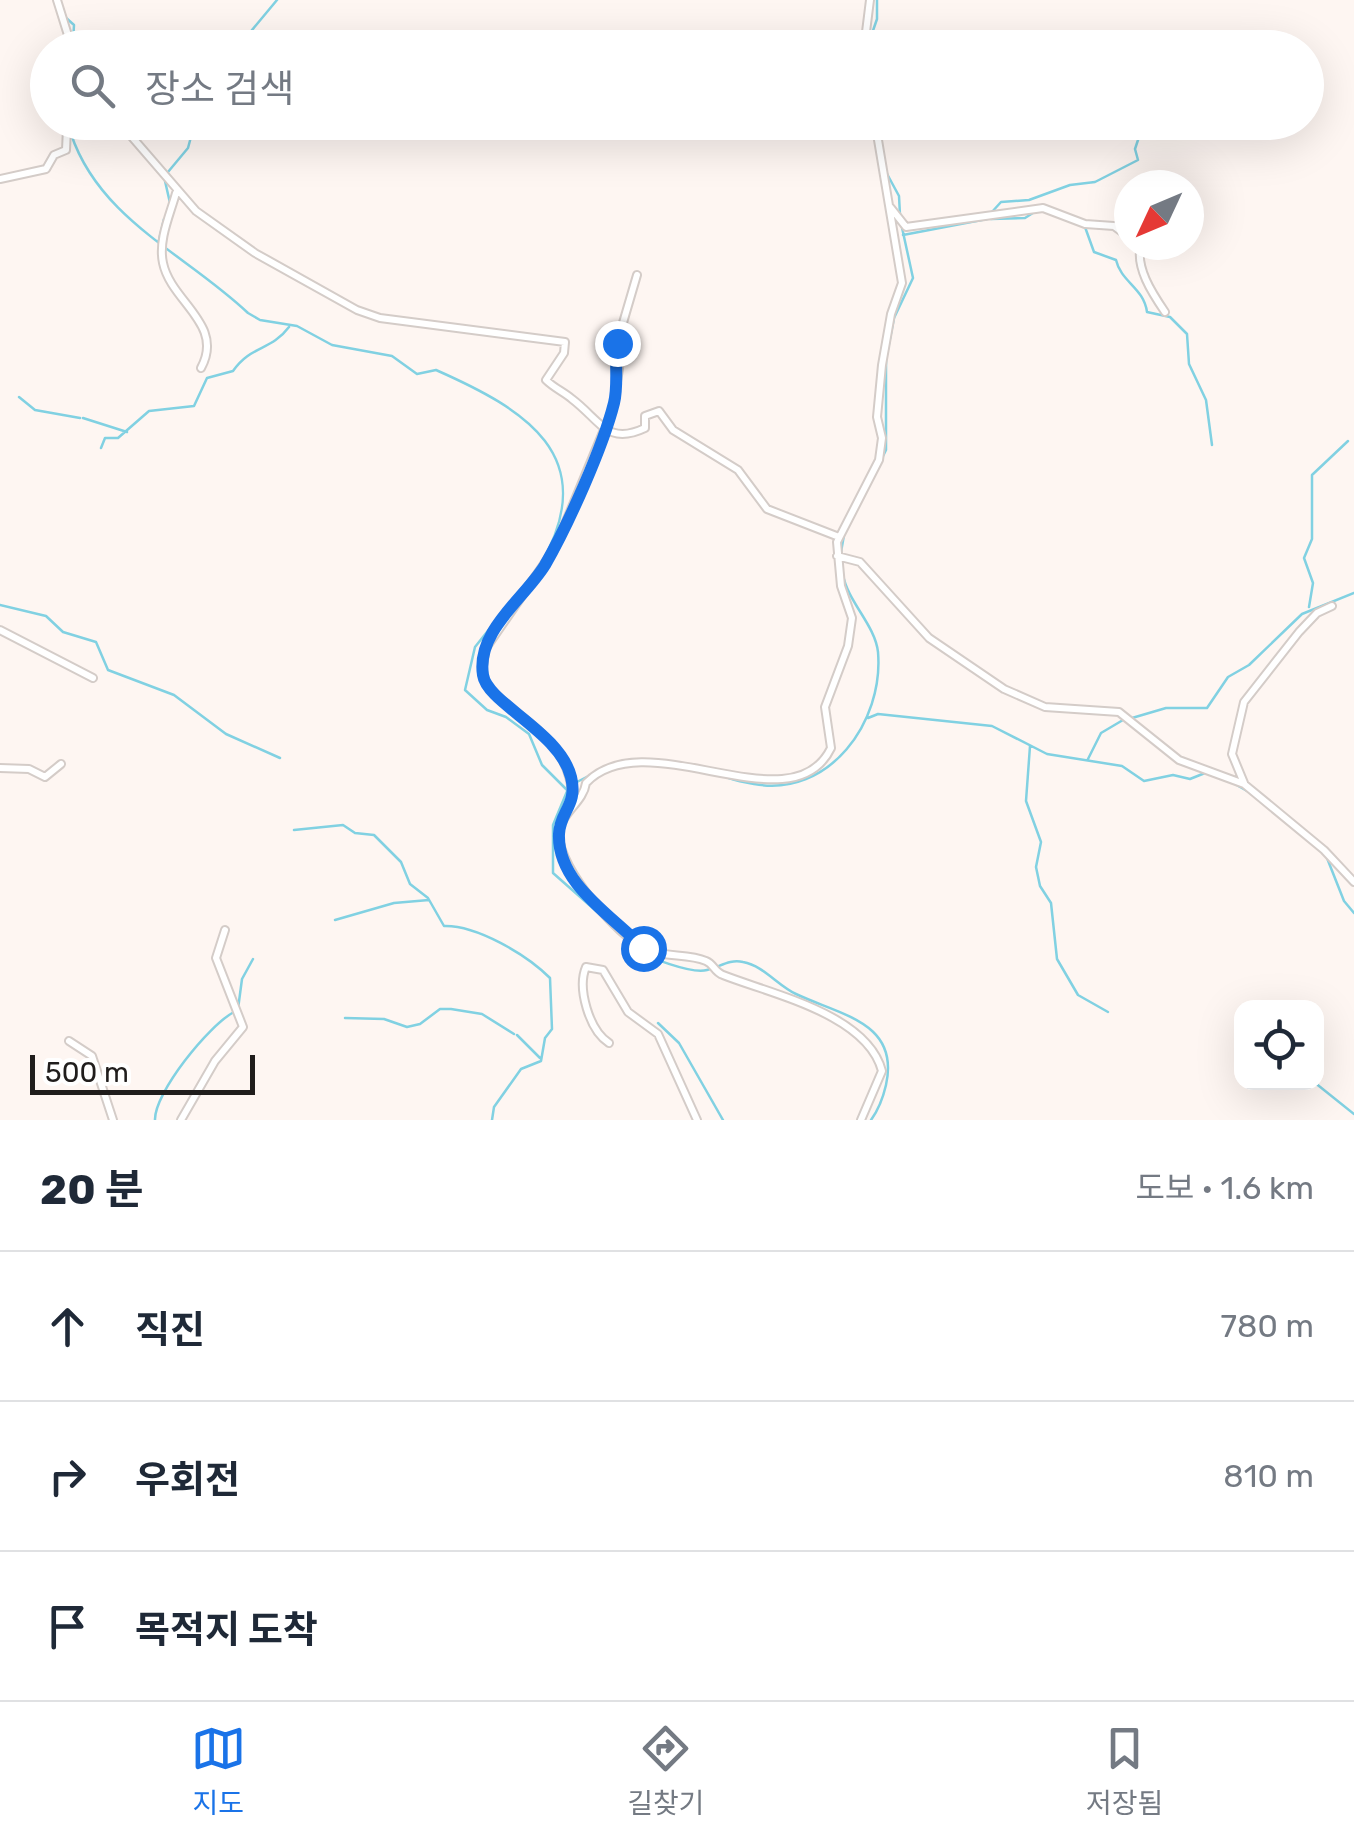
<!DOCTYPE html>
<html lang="ko">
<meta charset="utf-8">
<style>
:root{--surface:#fff;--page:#f6f6f7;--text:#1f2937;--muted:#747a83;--line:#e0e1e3;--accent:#1a73e8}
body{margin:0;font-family:Rubik,"Noto Sans KR",sans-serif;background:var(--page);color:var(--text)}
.controls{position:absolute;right:30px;bottom:30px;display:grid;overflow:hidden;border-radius:20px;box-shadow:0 10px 40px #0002}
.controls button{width:90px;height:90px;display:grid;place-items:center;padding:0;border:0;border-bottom:2px solid var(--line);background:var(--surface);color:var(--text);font:50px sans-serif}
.compass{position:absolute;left:1114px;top:170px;width:90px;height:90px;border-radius:50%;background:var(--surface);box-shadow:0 10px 40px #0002;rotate:226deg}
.scale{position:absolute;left:30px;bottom:25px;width:225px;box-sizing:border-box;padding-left:10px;border:5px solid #201d1c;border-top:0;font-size:28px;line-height:35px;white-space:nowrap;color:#201d1c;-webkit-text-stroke:8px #fff;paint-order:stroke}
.stop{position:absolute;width:30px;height:30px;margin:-22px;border:8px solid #1a73e8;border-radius:50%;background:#fff}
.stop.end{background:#1a73e8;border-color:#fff;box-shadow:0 2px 10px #0008}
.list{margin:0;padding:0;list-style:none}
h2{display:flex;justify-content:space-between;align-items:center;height:130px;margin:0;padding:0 40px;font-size:42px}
h2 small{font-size:32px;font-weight:400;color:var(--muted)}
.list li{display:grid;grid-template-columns:65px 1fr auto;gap:30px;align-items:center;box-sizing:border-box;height:150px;padding:0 40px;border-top:2px solid var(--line)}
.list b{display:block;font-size:38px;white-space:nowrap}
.list em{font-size:32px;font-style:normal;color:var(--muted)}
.icon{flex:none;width:55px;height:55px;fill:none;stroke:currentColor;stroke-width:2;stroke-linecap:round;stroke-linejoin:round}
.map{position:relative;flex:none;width:1354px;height:1120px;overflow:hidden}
.search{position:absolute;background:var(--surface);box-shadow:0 10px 40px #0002;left:30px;right:30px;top:30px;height:110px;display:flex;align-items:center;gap:25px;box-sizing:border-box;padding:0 35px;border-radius:55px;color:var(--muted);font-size:38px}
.sheet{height:580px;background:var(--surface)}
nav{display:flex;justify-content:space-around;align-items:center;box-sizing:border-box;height:140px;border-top:2px solid var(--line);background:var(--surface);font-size:28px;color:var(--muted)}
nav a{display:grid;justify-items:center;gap:5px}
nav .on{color:var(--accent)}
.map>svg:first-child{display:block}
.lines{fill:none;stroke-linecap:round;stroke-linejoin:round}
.stream{stroke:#81d1e2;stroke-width:2.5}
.minor-casing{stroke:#d4ccc8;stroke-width:10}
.minor{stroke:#fff;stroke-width:6}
.route{stroke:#1a73e8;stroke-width:12}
</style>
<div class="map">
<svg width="1354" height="1120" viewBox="0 0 1354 1120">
<rect width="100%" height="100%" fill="#fef6f2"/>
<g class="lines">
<path class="stream" d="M64,16L74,25L73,43
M237,48L277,0
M867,48L877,19V0
M71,134C100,220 186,254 248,313L260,320L297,326L332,345L392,356L417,374L436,370C524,409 603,455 541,564
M168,172L188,148L195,122
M886,172L899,196L900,215
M165,181L170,203
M991,213L1001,202L1029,200L1070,185L1095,182L1138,160L1135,149L1140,134L1161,122
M991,219L1025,218L1036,211
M1085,227L1094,252L1116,260C1121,282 1144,288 1147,312L1170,317L1187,334L1189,364L1206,400L1212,445
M903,235L987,219
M159,240L164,219
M19,397L35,410L80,418
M83,418L127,432
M101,448L105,438H118L149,411L194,406L207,378L233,371C251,345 271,351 289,327
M863,497L886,450V359L894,318L913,278L901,223
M841,552L844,535
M533,574L475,647L465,690L487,710L506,717L529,734L542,765L567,790
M0,605L46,616L63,632L96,642L108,670L174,695L226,734L280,758
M1309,607L1313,583L1304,558L1312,539V475L1348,441
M868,718L878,714L992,726L1047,754L1122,766L1144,781L1173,775L1190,779L1205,773
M1132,718L1166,708H1207L1228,677L1249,665L1302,614L1354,593
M1030,746L1026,801L1041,842L1036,867L1040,886L1051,903L1057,959L1078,995L1108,1012
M1088,759L1101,733L1123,720
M648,760L714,769
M724,776C733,781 744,782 754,784C829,798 884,722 878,652C875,625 848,602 843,575
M573,784L610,765
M1235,784L1254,795
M568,789L553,825V873L604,918
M294,830L343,825L355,833L374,835L401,862L410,884L428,898L444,926C476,925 526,954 550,978L552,1029L545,1038L541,1061L521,1069L494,1107L492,1120
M1327,858L1344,901L1354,913
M335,920L394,903L429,900
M636,947C645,958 693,974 707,970C720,967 729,959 743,962C764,966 777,985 796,994C840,1015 900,1022 886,1085C883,1098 879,1109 871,1120
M238,1009L242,979L253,959
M345,1018L384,1019L407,1027L420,1024L440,1009H451L482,1014L514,1034
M658,1023L679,1043L723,1120
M517,1035L540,1058
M1314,1082L1354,1114
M155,1120C154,1093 209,1025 234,1012"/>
<g class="minor-casing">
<path id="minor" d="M57,0L72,48
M864,48L870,0
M119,122L196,211L255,253L357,310L380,318L565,342L564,353L546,380C554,388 564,392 572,399C600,420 607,446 645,428V416L659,411L673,430L738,470L767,509L839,537
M0,179L46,169L54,155L66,150L67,128L78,132L101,122
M176,193C170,215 158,240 163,263C171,302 225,324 201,368
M891,208L906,227L1043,208L1085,224L1114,226L1129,237
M1141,245C1135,267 1152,293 1165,312
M837,556L860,562L929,638L1004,689L1045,707L1119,712L1179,760L1244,784L1324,850L1354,882
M0,630L93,678
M0,768L29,769L45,777L61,764
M1244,783L1232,754L1244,702L1299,632L1317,613L1332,606
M573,803C571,738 526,727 487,686L482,671L486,648L555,548L613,408L619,369L615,350L637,275
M69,1041L92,1056L113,1120
M609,1043C589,1030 577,988 586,967L603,970L628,1012L658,1034L697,1120
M181,1120L215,1061L243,1027L216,958L225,930
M861,1120L882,1071C867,1014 771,994 723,975C714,972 714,964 706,961C688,953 664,958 646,949C617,936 560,869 559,836C559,813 583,804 586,783C646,720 792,829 831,748L825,707L848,646L852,618L841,586L837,542L879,460L882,438L877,417L882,365L891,314L902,283L875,122"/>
</g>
<use href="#minor" class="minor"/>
</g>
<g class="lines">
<path class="route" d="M617,343C614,355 619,383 614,403C603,447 568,525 545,565C525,598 476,631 483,675C487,703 560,732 571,777C578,805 560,811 559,834C557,884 613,916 643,948"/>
</g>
</svg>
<div class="controls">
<button><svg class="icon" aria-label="locate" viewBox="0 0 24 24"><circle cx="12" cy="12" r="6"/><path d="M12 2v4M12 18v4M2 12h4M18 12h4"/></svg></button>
</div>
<svg class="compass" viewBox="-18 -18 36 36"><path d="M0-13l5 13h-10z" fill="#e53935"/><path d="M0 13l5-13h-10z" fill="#747a83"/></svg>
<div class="scale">500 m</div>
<div class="stop" style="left:643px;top:948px"></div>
<div class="stop end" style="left:617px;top:343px"></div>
<div class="search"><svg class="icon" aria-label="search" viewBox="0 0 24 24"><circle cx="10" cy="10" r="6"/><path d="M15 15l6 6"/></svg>장소 검색</div>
</div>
<section class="sheet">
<h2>20 분<small>도보 · 1.6 km</small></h2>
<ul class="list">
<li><svg class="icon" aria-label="ahead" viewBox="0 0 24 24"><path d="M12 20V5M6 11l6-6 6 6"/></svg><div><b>직진</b></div><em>780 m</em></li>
<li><svg class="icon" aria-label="right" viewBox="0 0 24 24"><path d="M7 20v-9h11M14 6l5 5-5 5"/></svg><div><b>우회전</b></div><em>810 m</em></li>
<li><svg class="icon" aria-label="arrive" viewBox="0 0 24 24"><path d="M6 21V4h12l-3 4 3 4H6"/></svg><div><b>목적지 도착</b></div></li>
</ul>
</section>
<nav>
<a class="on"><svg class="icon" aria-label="map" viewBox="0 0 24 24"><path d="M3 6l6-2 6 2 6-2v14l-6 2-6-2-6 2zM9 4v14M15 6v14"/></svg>지도</a>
<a><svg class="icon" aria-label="directions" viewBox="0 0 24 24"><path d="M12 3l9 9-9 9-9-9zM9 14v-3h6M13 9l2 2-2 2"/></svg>길찾기</a>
<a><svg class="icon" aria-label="saved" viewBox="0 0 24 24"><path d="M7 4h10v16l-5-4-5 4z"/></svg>저장됨</a>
</nav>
